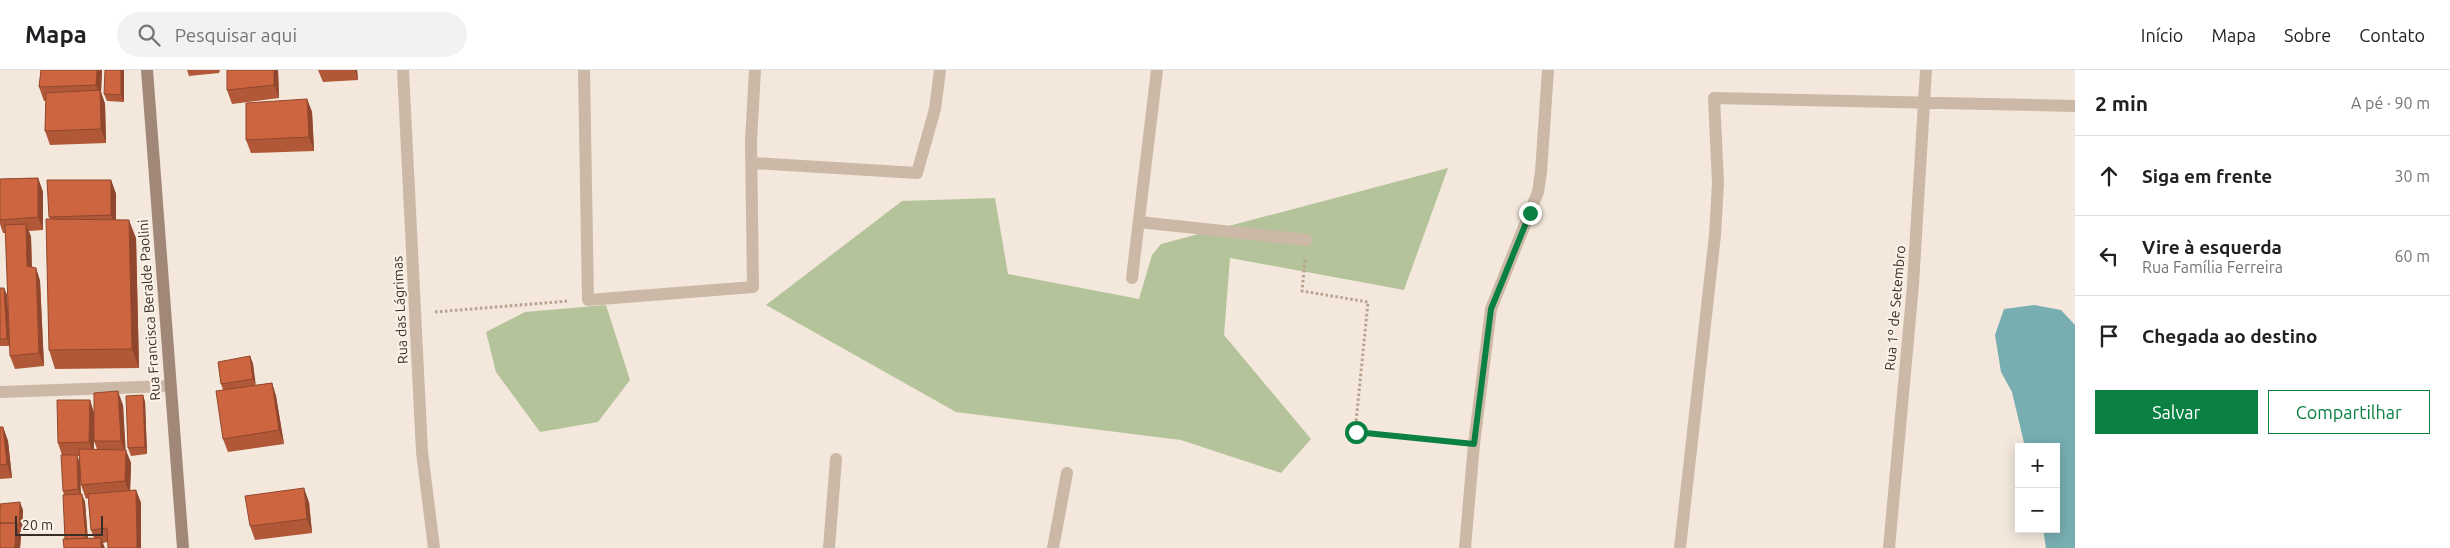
<!DOCTYPE html>
<html lang="pt">
<meta charset="utf-8">
<style>
:root{--surface:#fff;--page:#f2f2f2;--text:#202124;--muted:#757577;--line:#e0e0e0;--accent:#0b8043}
body{margin:0;font-family:Ubuntu,sans-serif;background:var(--page);color:var(--text)}
.controls{position:absolute;right:15px;bottom:15px;display:grid;overflow:hidden;border-radius:0px;box-shadow:0 2px 12px #0003}
.controls button{width:45px;height:45px;display:grid;place-items:center;padding:0;border:0;border-bottom:1px solid var(--line);background:var(--surface);color:var(--text);font:25px sans-serif}
.scale{position:absolute;left:15px;bottom:12px;width:88px;box-sizing:border-box;padding-left:5px;border:2px solid #382d27;border-top:0;font-size:14px;line-height:18px;white-space:nowrap;color:#382d27;-webkit-text-stroke:4px #fbf2e8;paint-order:stroke}
.stop{position:absolute;width:15px;height:15px;margin:-11px;border:4px solid #0b8043;border-radius:50%;background:#fff}
.stop.end{background:#0b8043;border-color:#fff;box-shadow:0 1px 5px #0008}
.list{margin:0;padding:0;list-style:none}
h2{display:flex;justify-content:space-between;align-items:center;height:65px;margin:0;padding:0 20px;font-size:21px}
h2 small{font-size:16px;font-weight:400;color:var(--muted)}
.list li{display:grid;grid-template-columns:32px 1fr auto;gap:15px;align-items:center;box-sizing:border-box;height:80px;padding:0 20px;border-top:1px solid var(--line)}
.list b{display:block;font-size:19px;white-space:nowrap}
.list p{margin:0;font-size:16px;white-space:nowrap;color:var(--muted)}
.list em{font-size:16px;font-style:normal;color:var(--muted)}
.actions{display:flex;gap:10px;padding:15px 20px}
.actions a{flex:1;padding:11px 0;border:1px solid var(--accent);border-radius:0px;text-align:center;font-size:18px;color:var(--accent)}
.actions .main{background:var(--accent);color:#fff}
.icon{flex:none;width:28px;height:28px;fill:none;stroke:currentColor;stroke-width:2;stroke-linecap:round;stroke-linejoin:round}
.map{position:relative;flex:none;width:2075px;height:478px;overflow:hidden}
header{display:flex;align-items:center;gap:30px;box-sizing:border-box;height:70px;padding:0 25px;background:var(--surface);border-bottom:1px solid var(--line)}
header strong{font-size:24px}
nav{display:flex;gap:28px;margin-inline-start:auto;font-size:18px}
.search{width:350px;height:45px;background:var(--page);display:flex;align-items:center;gap:12px;box-sizing:border-box;padding:0 18px;border-radius:28px;color:var(--muted);font-size:19px}
main{display:flex}
aside{flex:1;background:var(--surface)}
.map>svg:first-child{display:block}
.green{fill:#b4c39a}
.water{fill:#78aeb2}
.lines{fill:none;stroke-linecap:round;stroke-linejoin:round}
.path{stroke:#b8a290;stroke-width:3;stroke-dasharray:2.5 2.5;stroke-linecap:butt}
.minor{stroke:#ccb8a6;stroke-width:12}
.secondary{stroke:#a08777;stroke-width:12}
.wall{fill:#b05837;fill-rule:evenodd}
.shaded-wall{fill:#90472d}
.building{fill:#cd6640;stroke:#90472d}
.route{stroke:#0b8043;stroke-width:6}
.labels{text-anchor:middle;stroke-width:4;stroke-linejoin:round;paint-order:stroke}
.street-label{font-size:14px;fill:#382d27;stroke:#fbf2e8}
</style>
<header>
<strong>Mapa</strong>
<div class="search"><svg class="icon" aria-label="search" viewBox="0 0 24 24"><circle cx="10" cy="10" r="6"/><path d="M15 15l6 6"/></svg>Pesquisar aqui</div>
<nav><a>Início</a><a>Mapa</a><a>Sobre</a><a>Contato</a></nav>
</header>
<main>
<div class="map">
<svg width="2075" height="478" viewBox="0 0 2075 478">
<rect width="100%" height="100%" fill="#f3e8db"/>
<path class="green" d="M1448,98L1404,220L1230,188L1224,265L1311,369L1281,403L1181,370L956,342L766,235L902,131L995,128L1008,204L1139,229L1152,185L1161,174Z
M606,235L630,310L598,352L540,362L496,302L486,262L525,242Z"/>
<path class="water" d="M2034,235L2061,240L2075,255V478H2046L2043,459H2056V377H2025L2012,322L2001,302L1995,265L2004,239Z"/>
<g class="lines">
<path class="path" d="M1305,190L1302,221L1368,232L1355,362L1455,372
M435,242L569,231"/>
<path class="minor" d="M403,0L422,382L434,478
M584,0L588,230L753,217L751,71L755,0
M752,93L917,103L935,39L940,0
M1139,152L1306,170
M1132,208L1157,0
M0,322L170,316
M829,478L836,389
M1053,478L1067,403
M1465,478L1474,374L1491,239L1538,122L1541,102L1548,0
M1680,478L1715,165L1718,113L1714,28L2075,36
M1889,478L1913,215L1926,0"/>
<path class="secondary" d="M147,0L183,478"/>
</g>
<path class="wall" d="M41,0H102L101,22L105,34L106,73L50,75L45,61L46,31H44L39,17Z
M124,0V32L107,31L104,24Z
M187,0H220L219,3L189,6Z
M278,0L279,28L232,34L227,20Z
M318,0H357L358,10L323,12Z
M307,29L312,42L314,81L251,83L246,70Z
M38,108L43,122V160L29,161L31,167L32,197L36,198L40,211L44,296L15,299L10,286V276H0V218H4L7,225L10,275L6,163H3L0,154V109Z
M111,110L116,124V150L136,168L139,298L55,299L49,280L50,149L49,147Z
M250,286L253,294L255,315L272,313L276,326L284,374L228,382L223,369V320L221,314Z
M143,325L145,332L147,384L131,386L128,378Z
M90,330L94,343L123,335L125,380L131,393L130,420H136L141,433L108,472L103,473L65,469L64,425L63,421L62,385L58,373ZM94,351V371L97,379H94ZM77,386H79L81,415L86,429L88,428L91,460L94,468H88L85,432L81,425Z
M0,357H3L8,371L12,408L0,409Z
M309,432L312,463L255,470L250,456Z
M23,440L22,462H19L21,466L20,478H0Z"/>
<path class="shaded-wall" d="M97,0H102L101,22L105,34L106,73L101,59V28L96,15Z
M121,0H124V32L121,25Z
M274,0H278L279,28L274,15Z
M355,0H357L358,10Z
M307,29L312,42L314,81L309,67Z
M38,108L43,122V160L38,147Z
M111,110L116,124V158L111,145Z
M129,150L136,168L139,298L132,279Z
M26,154L31,167L32,210L27,196Z
M36,198L40,211L44,296L39,283Z
M4,218L7,225L10,276L7,269Z
M250,286L253,294L256,316L253,309Z
M272,313L276,326L284,374L279,360Z
M118,321L123,335L126,385L121,371Z
M143,325L145,332L147,384L145,377Z
M90,330L94,344V386L89,372Z
M3,357L8,371L12,408L7,394Z
M126,380L131,393L130,425L125,411Z
M77,385L80,393L81,427L78,419Z
M304,418L309,432L312,463L307,449Z
M136,420L141,433V478H137Z
M82,424L85,432L88,475L86,468Z
M20,432L23,440L22,462L19,454Z
M16,453L21,466L20,478H15Z
M101,468L105,478H101Z"/>
<path class="building" d="M41,0H97L96,15L39,17Z
M105,0H121V25L104,24Z
M227,0H274V15L227,20Z
M100,20L101,59L45,61L46,23Z
M307,29L309,67L246,70V33Z
M38,108V147L0,150V109Z
M47,110H111V145L49,147Z
M46,149L129,150L132,279L49,280Z
M26,154L27,196L36,198L39,283L10,286L5,155Z
M0,218H4L7,269H0Z
M250,286L253,309L221,314L218,292Z
M272,313L279,360L223,369L216,321Z
M118,321L121,371H94V323Z
M143,325L145,377L128,378L126,326Z
M57,330H90L89,372L58,373Z
M0,357H3L7,394L0,395Z
M79,379L126,380L125,411L81,415Z
M61,385H77L78,419L63,421Z
M304,418L307,449L250,456L245,426Z
M136,420L137,478H108L107,458L91,460L88,424Z
M82,424L86,468L65,469L63,425Z
M20,432L19,454H16V453H0V434Z
M0,453H16L15,478H0Z
M101,468V478H64L63,469Z"/>
<g class="lines">
<path class="route" d="M1356,362L1474,374L1491,239L1530,143"/>
</g>
<g class="labels">
<g class="street-label">
<text transform="translate(1895 238) rotate(-85)" y="5">Rua 1º de Setembro</text>
<text transform="translate(149 240) rotate(-94)" y="5">Rua Francisca Beralde Paolini</text>
<text transform="translate(400 240) rotate(-93)" y="5">Rua das Lágrimas</text>
</g>
</g>
</svg>
<div class="controls">
<button>+</button>
<button>−</button>
</div>
<div class="scale">20 m</div>
<div class="stop" style="left:1356px;top:362px"></div>
<div class="stop end" style="left:1530px;top:143px"></div>
</div>
<aside>
<h2>2 min<small>A pé · 90 m</small></h2>
<ul class="list">
<li><svg class="icon" aria-label="ahead" viewBox="0 0 24 24"><path d="M12 20V5M6 11l6-6 6 6"/></svg><div><b>Siga em frente</b></div><em>30 m</em></li>
<li><svg class="icon" aria-label="left" viewBox="0 0 24 24"><path d="M17 20v-9H6M10 6l-5 5 5 5"/></svg><div><b>Vire à esquerda</b><p>Rua Família Ferreira</p></div><em>60 m</em></li>
<li><svg class="icon" aria-label="arrive" viewBox="0 0 24 24"><path d="M6 21V4h12l-3 4 3 4H6"/></svg><div><b>Chegada ao destino</b></div></li>
</ul>
<div class="actions"><a class="main">Salvar</a><a>Compartilhar</a></div>
</aside>
</main>
